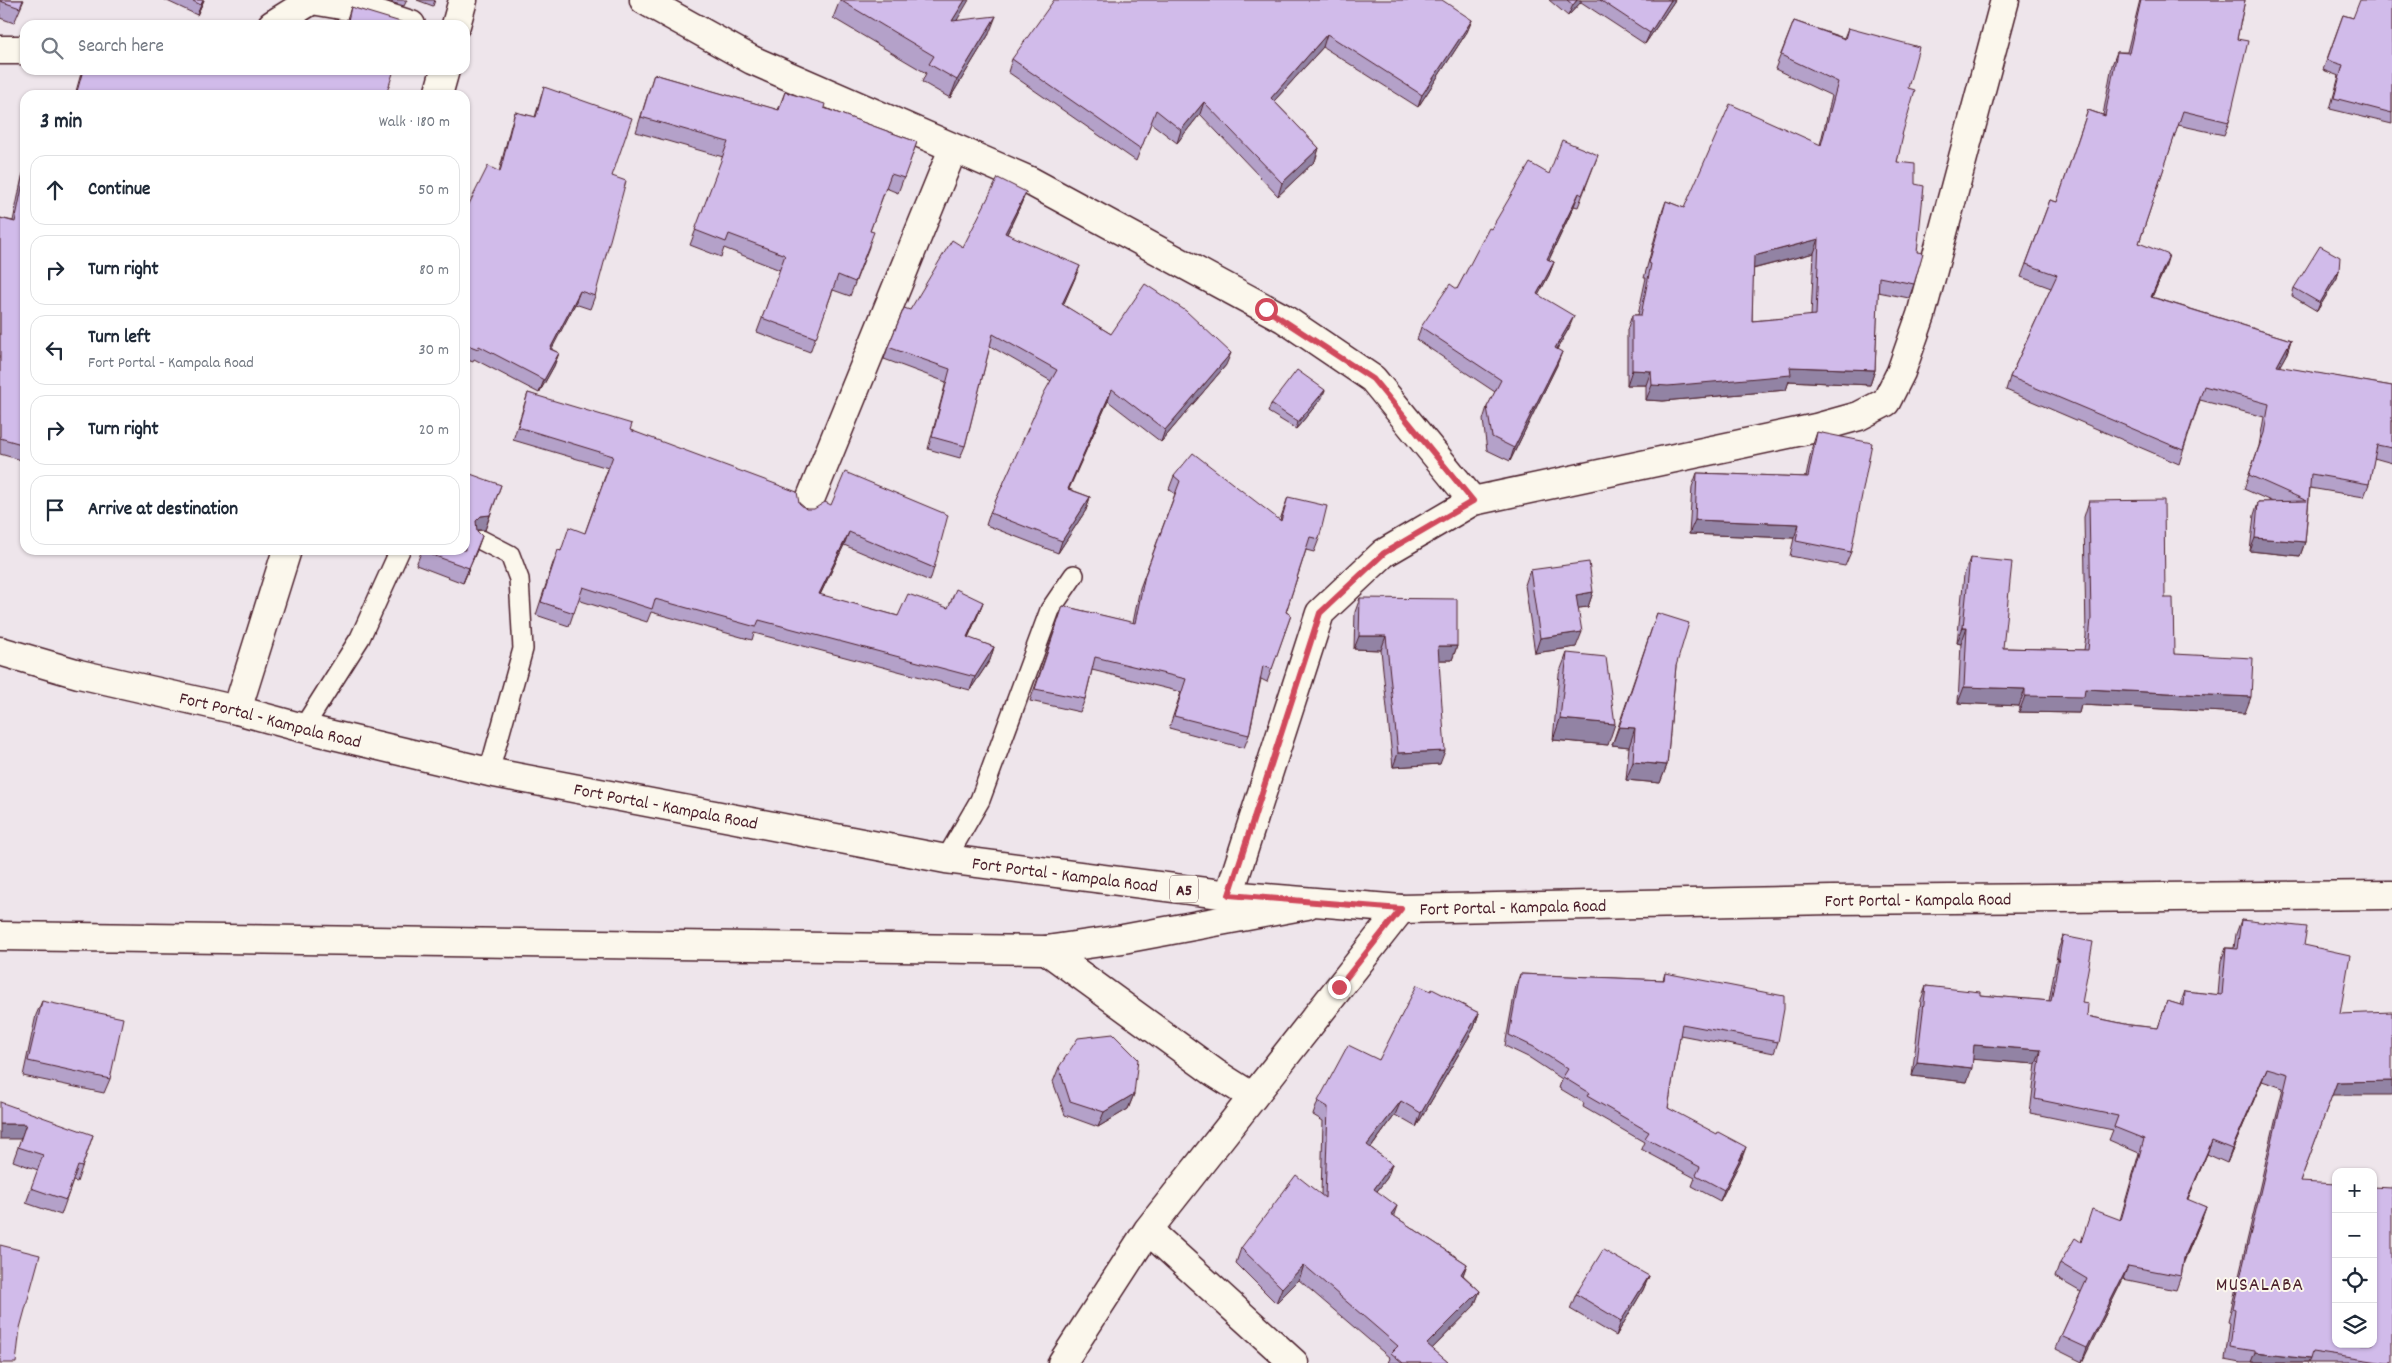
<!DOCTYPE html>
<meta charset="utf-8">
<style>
:root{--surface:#fff;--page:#f6f6f7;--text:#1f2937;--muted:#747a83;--line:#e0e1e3}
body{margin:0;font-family:Dekko,sans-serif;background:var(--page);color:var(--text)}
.controls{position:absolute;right:15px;bottom:15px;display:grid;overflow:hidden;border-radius:10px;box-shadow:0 1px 4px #0004}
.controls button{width:45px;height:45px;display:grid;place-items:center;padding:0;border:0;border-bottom:1px solid var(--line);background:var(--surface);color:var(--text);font:25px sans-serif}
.stop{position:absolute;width:15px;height:15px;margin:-11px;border:4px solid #d1495b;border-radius:50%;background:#fff}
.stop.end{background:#d1495b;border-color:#fff;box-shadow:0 1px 5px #0008}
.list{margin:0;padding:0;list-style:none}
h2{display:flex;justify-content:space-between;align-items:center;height:65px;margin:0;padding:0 20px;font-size:21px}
h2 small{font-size:16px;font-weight:400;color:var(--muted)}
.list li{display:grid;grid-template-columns:32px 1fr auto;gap:15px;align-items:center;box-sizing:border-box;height:70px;margin:0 10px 10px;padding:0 10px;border:1px solid var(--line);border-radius:15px}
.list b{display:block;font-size:19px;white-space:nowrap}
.list p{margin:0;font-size:16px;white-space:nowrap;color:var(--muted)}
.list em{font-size:16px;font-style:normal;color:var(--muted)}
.icon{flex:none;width:28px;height:28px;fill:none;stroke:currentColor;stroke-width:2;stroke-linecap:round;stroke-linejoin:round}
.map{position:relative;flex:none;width:2392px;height:1363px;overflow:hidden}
.search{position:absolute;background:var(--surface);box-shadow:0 1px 4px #0004;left:20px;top:20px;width:450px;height:55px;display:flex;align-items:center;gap:12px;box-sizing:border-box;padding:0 18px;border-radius:15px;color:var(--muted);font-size:19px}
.panel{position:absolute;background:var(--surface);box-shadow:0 1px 4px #0004;left:20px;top:90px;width:450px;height:465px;border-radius:15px}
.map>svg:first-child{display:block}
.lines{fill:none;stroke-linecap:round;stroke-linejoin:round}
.lane-casing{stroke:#4a1f2b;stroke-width:22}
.street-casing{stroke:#4a1f2b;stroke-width:31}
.secondary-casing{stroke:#4a1f2b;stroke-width:31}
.primary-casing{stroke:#4a1f2b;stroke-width:31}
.lane{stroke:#fbf7ec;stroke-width:19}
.street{stroke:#fbf7ec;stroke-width:28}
.secondary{stroke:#fbf7ec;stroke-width:28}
.primary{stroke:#fbf7ec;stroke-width:28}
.wall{fill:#b4a1c9;stroke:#4a1f2b;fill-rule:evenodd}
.shaded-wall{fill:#9283a4;stroke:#4a1f2b}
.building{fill:#d1bbea;stroke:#4a1f2b;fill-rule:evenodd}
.route{stroke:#d1495b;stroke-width:6}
.labels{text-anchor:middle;stroke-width:4;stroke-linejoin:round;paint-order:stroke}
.shield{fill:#fbf7ec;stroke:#7f6065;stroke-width:1}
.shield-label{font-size:16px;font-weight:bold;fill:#4a1f2b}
.street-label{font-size:18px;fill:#4a1f2b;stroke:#fbf7ec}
.quarter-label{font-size:20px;letter-spacing:1px;fill:#4a1f2b;stroke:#fbf7ec}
</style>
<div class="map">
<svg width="2392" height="1363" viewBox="0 0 2392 1363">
<rect width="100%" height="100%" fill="#eee5eb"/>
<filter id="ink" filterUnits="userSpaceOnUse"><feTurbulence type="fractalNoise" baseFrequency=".02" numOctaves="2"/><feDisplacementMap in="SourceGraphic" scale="10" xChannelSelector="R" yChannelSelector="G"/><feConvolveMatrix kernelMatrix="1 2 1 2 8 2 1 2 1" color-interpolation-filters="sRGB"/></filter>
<g filter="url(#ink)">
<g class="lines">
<g class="lane-casing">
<path id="lane" d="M481,540L510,555L519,579L523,649L489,772
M303,728L360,638L400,550
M946,859L980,800L1050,610L1074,575"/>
</g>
<g class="street-casing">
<path id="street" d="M644,0L752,60L1030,181L1283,318L1373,379L1473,501
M272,25L312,0L359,8L411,25
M456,25L463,0
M0,50H25
M438,95L445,70
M807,507L953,149
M237,710L287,550
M1229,895L1320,613L1384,553L1473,501L1816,428L1859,416L1886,402L1901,372L1921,315L2005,0
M1046,950L1215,1073L1253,1097
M1148,1230L1294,1363
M1062,1363L1148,1230L1401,909"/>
</g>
<g class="secondary-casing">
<path id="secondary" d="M0,936L1046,950L1123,939L1307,905"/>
</g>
<g class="primary-casing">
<g id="primary">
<path id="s1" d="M0,651L79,674L237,710L303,728L489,772L946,859L1229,895L1401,909L1832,900L2392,895"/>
</g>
</g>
<use href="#lane" class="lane"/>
<use href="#street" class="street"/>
<use href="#secondary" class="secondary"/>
<use href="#primary" class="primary"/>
</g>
<path class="wall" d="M0,0H24L14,23L0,18Z
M165,0H204L197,15Z
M383,0H407L404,6Z
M417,0H435L433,6Z
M840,0L957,20L989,34L950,98L922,82L926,73L833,18Z
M1549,0H1675L1645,44L1581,2L1568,16Z
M2140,0H2245L2237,39L2229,122L2224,135L2178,125L2139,243L2165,268L2152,297L2291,340L2287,353L2279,367L2392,386V463L2374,458L2369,484L2364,497L2310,488L2305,542L2300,556L2250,551L2254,515L2258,502H2273L2244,489L2259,446L2264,417L2200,400L2179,464L2006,390L2010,377L2051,288L2021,277L2050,200L2057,202L2088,110L2103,115L2112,65L2117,52H2127Z
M2392,0V124L2330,109L2339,76L2323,70L2343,15L2353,18Z
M351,7L403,25H345Z
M1472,20L1467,32L1418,107L1323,47L1274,101L1319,148L1315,161L1278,196L1200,114L1177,143L1151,123L1136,161L1008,72L1012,59Z
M1794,21L1844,38L1848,28L1908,88L1902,135L1897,162L1917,252L1914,284L1909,298L1878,292L1875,370L1870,385L1789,381L1786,390L1663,401L1646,400V385H1627V330L1632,315H1638L1646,278H1644L1661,215L1666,201L1684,208L1820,145L1832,96L1775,69ZM1814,253L1811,316L1752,321L1753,269Z
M82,70H321L386,95H75Z
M654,74L778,110L785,92L824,108L917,142L898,193L886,188L870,231L869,247L850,296L833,290L810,352L757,332L780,270L724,248L721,257L690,245L723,157L636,132Z
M544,87L612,176L595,296L590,309L575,304L551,349L559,353L554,366L539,393L474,359L473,362L465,359V212L499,172L511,125L515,112L535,117Z
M1598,155L1578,207L1574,206L1549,260L1554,262L1549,275L1538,295L1569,328L1557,349V365L1510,461L1487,450L1483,420L1487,407L1495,392L1417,340L1421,327L1457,289L1491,229L1549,174Z
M25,168V461L0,454V218L13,221L22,177Z
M1026,192L1021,204L1007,234L1075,278L1063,305L1111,334L1226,365L1161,442L1108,401L1069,489L1090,497L1086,510L1058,553L986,525L990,513L1051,381L990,346L965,446L960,458L928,449L946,382L884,359L888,347L910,310L963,247Z
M2339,270L2337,278L2317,311L2292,296L2294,288Z
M528,393L630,430L799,503L806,509L934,568L930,581L844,545L820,595L898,616L983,602L978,615L968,638L994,647L990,660L970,690L754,633L752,640L651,612L647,622L578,600L569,626L536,615L553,563L560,551L585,533L608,468L513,440Z
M1322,398L1296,429L1268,412L1271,404Z
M1817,432L1851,552L1845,566L1790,556L1794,538L1689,534L1692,487L1697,473L1806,477L1812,447Z
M1174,476L1280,520L1288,497L1319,539L1314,552L1306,550L1286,612L1291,615L1267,682L1261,679L1249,735L1244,748L1169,728L1181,692L1092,670L1085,699L1080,712L1030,701L1063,606L1133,623L1140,588L1175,494L1169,489Z
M501,485L485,530H477V550L463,583L416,565L422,550Z
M2089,501L2165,598L2174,654L2245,713L2081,705L2079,713L2019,712V706L1958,703L1961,644L1957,643L1964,575L1970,558L2003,648L2084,650L2086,636L2084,517Z
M1530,570L1593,592L1588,607L1578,608L1576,647L1535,653L1525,585Z
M1360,598L1457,646L1452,660H1439L1440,764L1393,767L1381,650L1354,649L1355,612Z
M1657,613L1676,666L1667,765L1660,783L1626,780L1629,747L1612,745Z
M1567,653L1608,745L1553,740L1559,674Z
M2241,920L2304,945L2340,1014L2332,1095L2300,1182L2392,1363H2241L2225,1360L2230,1323L2228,1322L2283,1088L2262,1081L2227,1163L2207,1154L2187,1200L2206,1207L2201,1221L2184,1262L2181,1276L2176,1290L2123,1279L2082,1362L2056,1349L2061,1336L2081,1292L2055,1277L2060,1263L2081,1242L2120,1220L2139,1153L2109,1140L2113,1130L2030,1113L2036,1064L1973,1059L1967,1082L1912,1076L1921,1000L1926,986L1980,995L2049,1001L2058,950L2063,936L2082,1003L2087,1016L2130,1025L2158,1028L2167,1001L2180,1005L2185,991L2218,995L2221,961L2226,948H2234L2236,934Z
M1665,973L1778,1042L1774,1053L1680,1035L1668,1108L1742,1158L1720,1201L1692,1186L1695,1178L1641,1149L1644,1142L1583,1107L1584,1103L1559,1088L1562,1079L1530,1058L1505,1046L1516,985L1520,974L1663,980Z
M1431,991L1479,1013L1474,1028L1416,1127L1395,1115L1371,1148L1392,1164L1387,1178L1377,1191L1394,1216L1467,1264L1463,1275L1480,1291L1474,1306L1432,1349L1449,1363H1388L1390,1358L1299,1280L1276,1303L1236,1263L1241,1248L1321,1195L1323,1121L1313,1115L1318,1101L1379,1060Z
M42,1001L110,1079L104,1093L23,1076L36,1015Z
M1059,1067L1134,1094L1128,1109L1098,1127L1065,1115L1053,1082Z
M93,1135L77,1182L73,1181L61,1215L26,1203L38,1170L13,1161L21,1139Z
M1649,1276L1643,1290L1616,1336L1570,1309L1576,1294Z"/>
<path class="shaded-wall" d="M203,0H204L197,15Z
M965,0H969L946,39L952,21Z
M1577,0H1581V2L1568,16L1573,5Z
M1671,0H1675L1645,44L1650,33Z
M996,16L989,34L950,98L957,80Z
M1472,20L1467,32L1418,107L1422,95Z
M1327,34L1323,47L1266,110L1271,98Z
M1204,102L1200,114L1177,143L1181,130Z
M1319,148L1315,161L1278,196L1282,183Z
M1026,192L1021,204L1001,246L1005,233Z
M1579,193L1574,206L1543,272L1547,259Z
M1819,239L1814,253L1748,270L1754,256Z
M2169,255L2165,268L2146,310L2151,297Z
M1554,262L1549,275L1532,307L1537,294Z
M1080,266L1075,278L1058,317L1062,304Z
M2339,270L2337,278L2317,311L2320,303Z
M580,291L575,304L545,362L550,349Z
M1574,316L1569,328L1550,361L1555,348Z
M2291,340L2287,353L2272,380L2277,366Z
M1562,352L1557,365L1510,461L1514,448Z
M559,353L554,366L539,393L544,380Z
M1231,353L1226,365L1161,442L1165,430Z
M1790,367L1875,370L1870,385L1789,381L1786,390L1663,401L1646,400L1652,385Z
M1632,370L1651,371L1646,385H1627Z
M1112,389L1108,401L1063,501L1068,489Z
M1325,390L1322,398L1296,429L1298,422Z
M1090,497L1086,510L1058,553L1062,541Z
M490,515L485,530H475L476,521L481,516Z
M1695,520L1799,524L1794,538L1689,534Z
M849,532L844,545L814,607L819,594Z
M482,536L477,550L463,583L469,568Z
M2255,538L2305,542L2300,556L2250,551Z
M1593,592L1588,607L1571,609L1576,595Z
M983,602L978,615L962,650L967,637Z
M1963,627H1967L1961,644L1957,643Z
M1582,632L1576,647L1535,653L1540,638Z
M1359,636H1386L1381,650L1354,649Z
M1438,646H1457L1452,660H1433Z
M994,647L990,660L970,690L975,677Z
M1964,687L2025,689L2019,706L1958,703Z
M2085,689L2251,697L2245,713L2081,705L2079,713L2019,712L2025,696Z
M1560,719L1615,724L1608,745L1553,740Z
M1619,727L1635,728L1629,747L1612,745Z
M1445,751L1440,764L1393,767L1398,753Z
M1633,762L1667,765L1660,783L1626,780Z
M1479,1013L1474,1028L1416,1127L1421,1113Z
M1974,1045L2041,1050L2036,1064L1969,1059Z
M1917,1062L1972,1068L1967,1082L1912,1076Z
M2267,1068L2262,1081L2227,1163L2232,1149Z
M2392,1081V1095H2332L2337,1082Z
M1134,1094L1128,1109L1098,1127L1104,1112Z
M1401,1101L1395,1115L1362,1160L1367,1145Z
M0,1124H26L21,1139H0Z
M2212,1141L2207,1154L2182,1213L2187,1199Z
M1746,1147L1742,1158L1720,1201L1724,1190Z
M1392,1164L1387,1178L1368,1203L1374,1189Z
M1397,1206L1392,1220L1391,1214Z
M2206,1207L2201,1221L2179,1272L2184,1258Z
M1467,1264L1462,1278L1461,1274Z
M1304,1265L1299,1280L1276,1303L1282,1288Z
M2128,1266L2123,1279L2082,1362L2087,1348Z
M1649,1276L1643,1290L1616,1336L1621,1321Z
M1480,1291L1474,1306L1422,1359L1427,1344Z
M2255,1353L2310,1359L2308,1363H2251Z"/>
<path class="building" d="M0,0H23L20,8L0,1Z
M191,0H203L201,5Z
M840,0H965L952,21L996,16L957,80L929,64L934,56Z
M1054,0H1442L1472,20L1422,95L1327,34L1271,98L1319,148L1282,183L1204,102L1181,130L1156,110L1141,149L1012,59Z
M1567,0H1577L1573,5Z
M1600,0H1671L1650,33Z
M2141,0H2245L2237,39L2248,41L2229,122L2183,111L2139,243L2169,255L2151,297L2291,340L2277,366L2392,386V448L2377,445L2369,484L2311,474L2305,542L2255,538L2258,502L2307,501L2249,475L2264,433L2269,404L2204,386L2183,450L2010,377L2057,275L2026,264L2050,200L2057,202L2088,110L2105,116L2117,52L2129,53Z
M2360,0H2392V113L2334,98L2343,65L2327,60L2343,15L2353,18Z
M351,7L404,23L403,25H347Z
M1794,21L1845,39L1848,28L1919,47L1908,88L1915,90L1902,135L1903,136L1897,162L1915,164V184L1924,186L1917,252L1923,253L1914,284L1879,277L1875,370L1790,367L1791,375L1668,386L1652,385L1651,371L1632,370V315H1641L1651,264L1649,263L1666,201L1684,208L1730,104L1821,145L1838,82L1781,55ZM1819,239L1816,315L1752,321L1754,256Z
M83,70H321L332,74L333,70H394L386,95H76Z
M654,74L779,110L785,92L825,104L824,108L917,142L904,178L891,174L870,231L874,232L855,282L838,275L816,338L762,318L785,255L729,234L726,242L695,230L728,142L641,117Z
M544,87L632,118L612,176L626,181L595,296L580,291L550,349L559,353L544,380L479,346L478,349L465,344V212L488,166L500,172L515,112L536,117Z
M1562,140L1598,155L1582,195L1579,193L1547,259L1554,262L1537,294L1574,316L1555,348L1562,352L1514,448L1492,437L1487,407L1501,380L1421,327L1450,284L1457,289L1489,228L1491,229L1530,163L1549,174Z
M25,173V445L0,438V218L15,222Z
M998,178L1026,192L1005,233L1080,266L1062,304L1111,334L1145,284L1186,311L1231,353L1165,430L1112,389L1068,489L1090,497L1062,541L990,513L1044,393L1057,370L993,334L965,446L932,437L950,369L888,347L904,308L910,310L952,240L963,247Z
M2320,246L2340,257L2339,270L2320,303L2294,288Z
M1297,370L1325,390L1298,422L1271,404Z
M528,393L632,424L630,430L797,492L799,503L806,509H814L825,502L831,505L845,472L948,515L934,568L849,532L819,594L898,616L908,594L948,608L956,589L983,602L967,637L994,647L975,677L759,620L756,627L655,599L652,609L583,587L574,613L541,602L558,550L561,551L569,527L585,533L613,456L518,427Z
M1817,432L1872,443L1851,552L1796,541L1799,524L1695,520L1697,473L1808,477Z
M1193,453L1281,521L1288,497L1327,506L1319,539L1310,537L1286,612L1291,615L1272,669L1263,666L1249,735L1174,716L1186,679L1095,657L1085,699L1035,689L1063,606L1135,623L1145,575L1180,481L1174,476Z
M465,472L501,485L490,515L481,516L476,521L477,531L482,536L469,568L421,551L422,550H465Z
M2164,500L2165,598H2173L2174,654L2253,658L2251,697L2085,689L2084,697L2025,696V689L1964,687L1967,627H1963L1970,558L2012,562L2003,648L2088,650L2091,619L2089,501Z
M1589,562L1593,592L1576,595L1582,632L1540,638L1530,570Z
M1360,598L1457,599V646H1438L1445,751L1398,753L1386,636H1359Z
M1657,613L1689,623L1676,666L1667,765L1633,762L1635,728L1619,727Z
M1567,653L1606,657L1615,724L1560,719Z
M2241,920L2307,927L2304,945L2350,955L2340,1014L2392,1012V1081L2337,1082L2300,1182L2336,1184V1344H2373V1187L2392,1188V1363H2386L2312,1352L2310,1359L2255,1353V1351L2230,1347L2235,1309L2233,1308L2288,1074L2267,1068L2232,1149L2212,1141L2187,1199L2206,1207L2184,1258L2181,1276L2128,1266L2087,1348L2061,1336L2087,1279L2060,1263L2075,1238L2081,1242L2092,1209L2121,1220L2144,1139L2114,1127L2118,1116L2035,1099L2041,1050L1974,1045L1972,1068L1917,1062L1926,986L1980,992V995L2051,1001L2063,936L2093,942L2082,1003L2088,1004L2087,1016L2130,1025L2158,1028L2167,1001L2184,1006L2185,991L2222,995L2226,948L2237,949Z
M1665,973L1784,996V1009L1778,1042L1682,1024L1668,1108L1717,1134L1718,1132L1746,1147L1724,1190L1696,1175L1700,1167L1645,1138L1649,1132L1587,1096L1589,1093L1563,1077L1568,1069L1534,1047L1509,1035L1520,974L1664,980Z
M1417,985L1431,991L1432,989L1479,1013L1421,1113L1401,1101L1367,1145L1392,1164L1374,1189L1397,1206L1391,1214L1467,1264L1461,1274L1480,1291L1427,1344L1449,1363H1403L1391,1353L1398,1346L1304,1265L1282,1288L1241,1248L1296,1175L1325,1198L1328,1107L1318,1101L1348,1045L1379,1060Z
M42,1001L123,1018L110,1079L28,1061Z
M1113,1034L1138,1059L1134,1094L1104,1112L1070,1101L1059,1067L1078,1038Z
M0,1102L93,1135L82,1167L78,1166L66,1200L31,1188L43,1155L18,1147L26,1124H0Z
M0,1245L40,1255L20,1328L16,1363H0Z
M1603,1250L1649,1276L1621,1321L1576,1294Z"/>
</g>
<g class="lines" filter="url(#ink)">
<path class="route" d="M1266,309L1373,379L1473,501L1384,553L1320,613L1229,895L1401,909L1339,987"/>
</g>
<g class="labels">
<rect class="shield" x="1170" y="875.5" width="28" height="27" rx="4"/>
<g class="shield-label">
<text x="1184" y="895">A5</text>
</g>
<g class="street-label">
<text dy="6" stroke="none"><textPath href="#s1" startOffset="279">Fort Portal - Kampala Road</textPath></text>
<text dy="6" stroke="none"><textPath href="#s1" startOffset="684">Fort Portal - Kampala Road</textPath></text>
<text dy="6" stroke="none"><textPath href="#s1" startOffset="1089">Fort Portal - Kampala Road</textPath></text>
<text dy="6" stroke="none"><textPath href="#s1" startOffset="1944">Fort Portal - Kampala Road</textPath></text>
<text dy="6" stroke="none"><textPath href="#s1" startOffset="1539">Fort Portal - Kampala Road</textPath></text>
</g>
<g class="quarter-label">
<text x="2260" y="1290">MUSALABA</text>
</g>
</g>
</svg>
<div class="controls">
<button>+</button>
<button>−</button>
<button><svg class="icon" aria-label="locate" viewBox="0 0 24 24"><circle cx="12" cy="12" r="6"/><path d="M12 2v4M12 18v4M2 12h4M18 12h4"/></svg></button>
<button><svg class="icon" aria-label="layers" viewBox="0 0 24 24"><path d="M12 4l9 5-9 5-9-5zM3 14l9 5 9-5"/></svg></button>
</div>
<div class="stop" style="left:1266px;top:309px"></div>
<div class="stop end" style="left:1339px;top:987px"></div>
<div class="search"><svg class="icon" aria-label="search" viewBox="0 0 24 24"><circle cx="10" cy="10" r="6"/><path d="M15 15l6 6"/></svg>Search here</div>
<section class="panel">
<h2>3 min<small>Walk · 180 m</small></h2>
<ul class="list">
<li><svg class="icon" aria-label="ahead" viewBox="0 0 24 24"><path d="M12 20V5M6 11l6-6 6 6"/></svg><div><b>Continue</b></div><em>50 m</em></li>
<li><svg class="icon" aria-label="right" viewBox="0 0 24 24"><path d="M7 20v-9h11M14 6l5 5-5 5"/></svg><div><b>Turn right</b></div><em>80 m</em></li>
<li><svg class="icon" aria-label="left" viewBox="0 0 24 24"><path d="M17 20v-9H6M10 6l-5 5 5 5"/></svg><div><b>Turn left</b><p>Fort Portal - Kampala Road</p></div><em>30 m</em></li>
<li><svg class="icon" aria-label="right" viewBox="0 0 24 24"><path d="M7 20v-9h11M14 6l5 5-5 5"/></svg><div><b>Turn right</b></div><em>20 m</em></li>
<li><svg class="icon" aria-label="arrive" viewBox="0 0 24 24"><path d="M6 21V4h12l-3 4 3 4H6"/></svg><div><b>Arrive at destination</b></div></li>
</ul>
</section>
</div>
